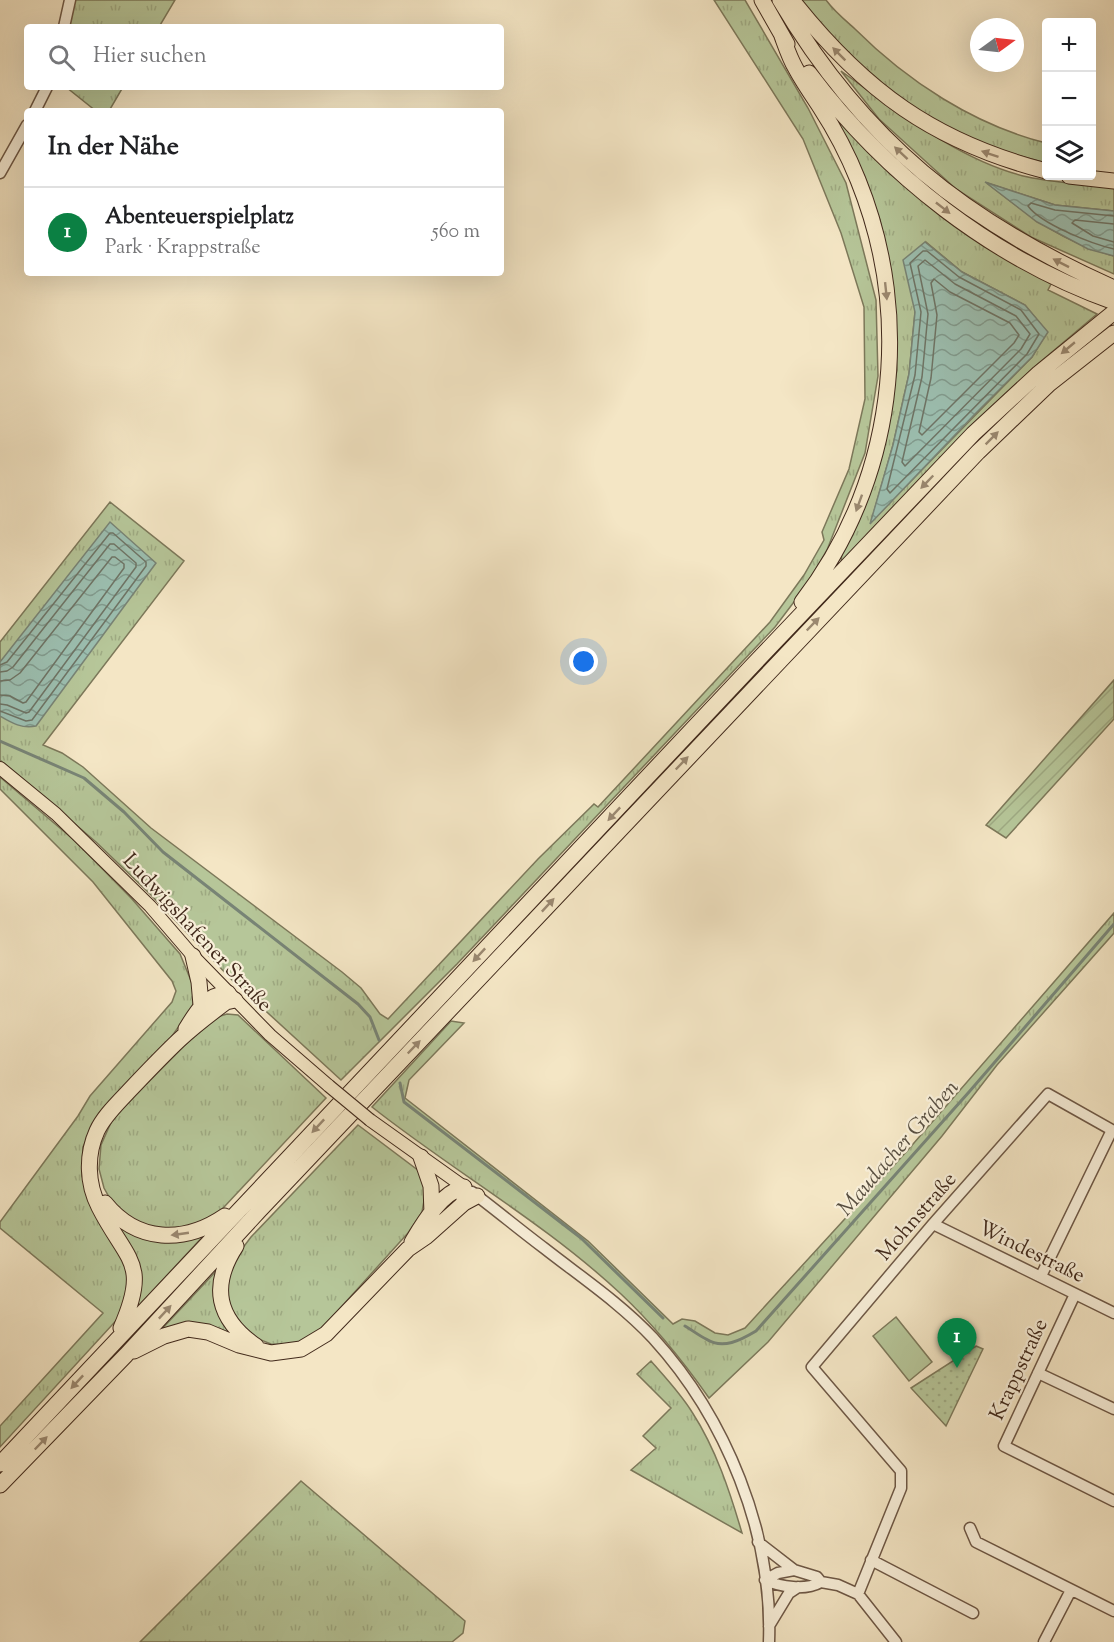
<!DOCTYPE html>
<html lang="de">
<meta charset="utf-8">
<style>
:root{--surface:#fff;--page:#f6f6f6;--text:#202124;--muted:#757577;--line:#e0e0e0;--accent:#0b8043}
body{margin:0;font-family:"Sorts Mill Goudy",serif;background:var(--page);color:var(--text)}
.controls{position:absolute;right:18px;top:18px;display:grid;overflow:hidden;border-radius:6px;box-shadow:0 6px 24px #0002}
.controls button{width:54px;height:54px;display:grid;place-items:center;padding:0;border:0;border-bottom:2px solid var(--line);background:var(--surface);color:var(--text);font:30px sans-serif}
.compass{position:absolute;left:970px;top:18px;width:54px;height:54px;border-radius:50%;background:var(--surface);box-shadow:0 6px 24px #0002;rotate:75deg}
.you{position:absolute;left:584px;top:662px;width:21px;height:21px;margin:-15px;border:4px solid #fff;border-radius:50%;background:#1a73e8;box-shadow:0 0 0 9px #1a73e833}
.badge{display:grid;place-items:center;width:39px;height:39px;border-radius:50%;background:var(--accent);color:#fff;font-size:20px;font-weight:700}
.pin{position:absolute;translate:-50% -50px;filter:drop-shadow(0 2px 3px #0008)}
.pin::after{content:'';position:absolute;top:32px;width:21px;height:18px;background:inherit;clip-path:polygon(0 0,100% 0,50% 100%)}
.list{margin:0;padding:0;list-style:none}
h2{display:flex;justify-content:space-between;align-items:center;height:78px;margin:0;padding:0 24px;font-size:26px}
h2 small{font-size:20px;font-weight:400;color:var(--muted)}
.list li{display:grid;grid-template-columns:39px 1fr auto;gap:18px;align-items:center;box-sizing:border-box;height:90px;padding:0 24px;border-top:2px solid var(--line)}
.list b{display:block;font-size:22px;white-space:nowrap}
.list p{margin:0;font-size:20px;white-space:nowrap;color:var(--muted)}
.list em{font-size:20px;font-style:normal;color:var(--muted)}
.icon{flex:none;width:33px;height:33px;fill:none;stroke:currentColor;stroke-width:2;stroke-linecap:round;stroke-linejoin:round}
.map{position:relative;flex:none;width:1114px;height:1642px;overflow:hidden}
.search{position:absolute;background:var(--surface);box-shadow:0 6px 24px #0002;left:24px;top:24px;width:480px;height:66px;display:flex;align-items:center;gap:15px;box-sizing:border-box;padding:0 21px;border-radius:6px;color:var(--muted);font-size:22px}
.panel{position:absolute;background:var(--surface);box-shadow:0 6px 24px #0002;left:24px;top:108px;width:480px;height:168px;border-radius:6px}
.map>svg:first-child{display:block}
.grass{fill:url(#grass-tufts);stroke:#7c785a;stroke-width:1.5;fill-rule:evenodd}
.park{fill:url(#park-dots);stroke:#7c785a;stroke-width:1.5}
.garden{fill:url(#garden-furrows);stroke:#7c785a;stroke-width:1.5}
.pitch{fill:#b6c699;stroke:#7c785a;stroke-width:1.5}
.water{fill:url(#water-waves);stroke:#788476;stroke-width:1.5}
.lines{fill:none;stroke-linecap:round;stroke-linejoin:round}
.shore{stroke:#6e7466;stroke-width:1.5}
.stream{stroke:#788476;stroke-width:3}
.minor-casing{stroke:#6e5846;stroke-width:13}
.major-casing{stroke:#41291b;stroke-width:14}
.highway-casing{stroke:#41291b;stroke-width:17}
.minor{stroke:#f8efd9;stroke-width:10}
.major{stroke:#f4e6c5;stroke-width:12}
.highway{stroke:#f4e6c5;stroke-width:15}
.major-bridge-casing{stroke:#41291b;stroke-width:14;stroke-linecap:butt}
.major-bridge{stroke:#f4e6c5;stroke-width:12}
.oneway{fill:#9a8870}
.labels{text-anchor:middle;stroke-width:4.5;stroke-linejoin:round;paint-order:stroke}
.street-label{font-size:21px;fill:#41291b;stroke:#f8efd9}
.water-label{font-size:22px;font-style:italic;fill:#584f41;stroke:#f8efd9}
</style>
<div class="map">
<svg width="1114" height="1642" viewBox="0 0 1114 1642">
<defs>
<pattern id="grass-tufts" width="24" height="20" patternUnits="userSpaceOnUse" patternTransform="scale(1.5)"><rect width="24" height="20" fill="#b6c699"/><path d="M3 7l-1-3M5 7V3M7 7l1-3M15 17l-1-3M17 17v-4M19 17l1-3" fill="none" stroke="#9eaa83"/></pattern>
<pattern id="park-dots" width="8" height="8" patternUnits="userSpaceOnUse" patternTransform="scale(1.5)"><rect width="8" height="8" fill="#b6c699"/><path d="M2 2h.1M6 6h.1" fill="none" stroke="#9eaa83" stroke-width="1.8" stroke-linecap="round"/></pattern>
<pattern id="garden-furrows" width="10" height="10" patternUnits="userSpaceOnUse" patternTransform="scale(1.5)"><rect width="10" height="10" fill="#b6c699"/><path d="M-1 1l2-2M0 10L10 0M9 11l2-2" fill="none" stroke="#9eaa83"/></pattern>
<pattern id="water-waves" width="16" height="10" patternUnits="userSpaceOnUse" patternTransform="scale(1.5)"><rect width="16" height="10" fill="#9cc0b2"/><path d="M0 5q4-4 8 0t8 0" fill="none" stroke="#819c90"/></pattern>
</defs>
<rect width="100%" height="100%" fill="#f4e6c5"/>
<filter id="stains"><feTurbulence type="fractalNoise" baseFrequency=".00333" numOctaves="4"/><feColorMatrix values="0 0 0 0 .2 0 0 0 0 .09 0 0 0 0 .02 0 0 0 .5 -.17"/></filter>
<radialGradient id="worn" r=".72"><stop offset=".6" stop-color="#630" stop-opacity="0"/><stop offset="1" stop-color="#630" stop-opacity=".3"/></radialGradient>
<path class="grass" d="M75,0H175L159,27H69Z
M714,0H745L808,108L846,183L876,300L878,376L865,453L827,550L806,586L775,627L457,964L341,1080L233,981L150,894L96,842L0,760V642L110,502L184,561L43,745L62,753L83,767L151,828L342,972L361,988L380,1014L388,1019L538,859L594,804L598,807L770,622L804,575L824,540L822,532L849,469L865,399L864,307L841,233L803,139Z
M800,0H826C834,11 845,20 855,29C907,81 974,125 1046,143V163L980,145L920,114L869,76L831,39Z
M841,71C896,110 961,162 1028,177C1055,183 1086,184 1114,188V211L1055,205L987,183C1029,216 1061,242 1114,256V274L1031,237L956,189L879,119Z
M66,87H123L109,111H96Z
M828,110L890,174L958,228L1051,284L1048,290L1097,314L1039,363L987,411L841,563L842,551L881,451L897,370L893,303L880,220ZM926,242L962,272L1025,305L1047,332L1032,357L871,522L893,445L909,374L915,312Z
M0,777L74,840L132,899L180,954L194,988L193,1006L163,1049L100,1112L83,1147L82,1176L92,1205L130,1274L124,1312L0,1447V1426L103,1313L0,1228V1222L78,1116L90,1096L172,1002L176,991L172,981L93,882L0,789Z
M1114,913V933L997,1065L942,1136L768,1342L709,1398C683,1361 654,1325 621,1294C545,1223 453,1171 372,1107L451,1021L464,1023L409,1080L405,1098L588,1241L673,1324L682,1319L695,1321L715,1333L728,1335L745,1328L907,1151Z
M227,1014L238,1015L326,1098L211,1221L194,1229H147L113,1204L104,1188L99,1169L101,1145L113,1118L184,1046L217,1017Z
M358,1125L419,1171L426,1190L422,1212L408,1233L324,1326L304,1341L288,1345L271,1344L251,1336L227,1307L229,1266L251,1237Z
M103,1206L124,1228L208,1231L133,1312L140,1285Z
M219,1268L239,1339L159,1332Z
M651,1361C665,1377 681,1394 692,1412C716,1449 730,1492 742,1533L631,1470L656,1448L643,1436L671,1408L637,1374Z
M301,1481L465,1621L463,1633L452,1642H140Z"/>
<path class="park" d="M976,1346L983,1349L946,1426L911,1388Z"/>
<path class="garden" d="M1114,680V719L1006,838L986,825Z"/>
<path class="pitch" d="M896,1317L932,1362L909,1381L873,1336Z"/>
<path class="water" d="M985,182L1055,205L1114,211V256L1088,249L1037,222Z
M925,242L962,272L1025,305L1048,332L1032,357L973,416L870,524L893,445L909,374L915,312L903,260Z
M110,522L156,563L36,726C22,729 12,723 0,716V662Z"/>
<g class="lines">
<path class="shore" d="M1114,216L1055,210L1031,203L1028,206C1041,224 1092,244 1114,249
M1114,224L1075,220L1072,223L1093,236L1114,242
M923,251H927L959,277L1021,310L1039,334L1027,354L890,493L887,489L915,375L921,312L910,263Z
M925,260L955,284L1016,316L1030,334L1021,349L905,466L902,462L922,377L928,314L918,266Z
M934,279L950,292L1010,323L1019,335L1014,343L922,435L919,432L931,378L937,315L931,283Z
M0,665L7,662L110,533H113L146,562V566L32,720L26,721L0,711
M0,672L7,671L13,667L110,544H114L136,563V567L29,712L26,713L7,705L0,704
M0,681L10,680L20,673L112,557H115L124,564V568L26,702L23,703L10,696L0,695"/>
<path class="stream" d="M0,741L84,778L124,812L163,852L358,1004L370,1017L379,1040
M400,1083L404,1102L581,1238L663,1318
M685,1326C692,1330 698,1335 706,1339C723,1350 741,1340 756,1331L969,1092L1114,924"/>
<g class="minor-casing">
<path id="minor" d="M64,27L70,0
M35,111L47,87
M0,173L27,125
M472,1192C496,1210 520,1230 544,1248C581,1277 620,1303 653,1338C726,1418 773,1533 769,1642
M933,1224L1114,1313
M1075,1294L1004,1446L1114,1501
M1038,1373L1114,1409
M970,1528L976,1542L1114,1611
M758,1542L794,1570L817,1577L821,1582L838,1585L858,1594L896,1642
M871,1560L973,1613
M765,1580C781,1587 805,1591 821,1582
M765,1580L778,1573L794,1570
M858,1594L901,1488V1471L812,1367L933,1224L1048,1094L1112,1130L1041,1276
M769,1626L789,1593L798,1587
M1044,1642L1071,1590"/>
</g>
<g class="major-casing">
<path id="major" d="M0,768L56,814L150,906L193,956L270,1035L329,1086
M370,1120L464,1187"/>
</g>
<g class="highway-casing">
<path id="highway" d="M762,0L787,44
M780,0C863,141 966,222 1114,288
M792,0C864,91 934,142 1046,171
M782,36C786,47 790,59 796,69C803,82 812,95 820,107C835,130 848,155 858,180C915,321 894,482 802,602
M809,73C886,175 993,259 1114,302
M1069,176L1114,181
M193,956L199,982L201,1005
M186,1029C197,1011 206,995 228,993L226,1002
M421,1157L431,1186L432,1214
M105,1203C137,1243 184,1244 225,1216
M412,1242C424,1222 441,1193 464,1187V1203
M236,1246C210,1286 217,1319 256,1346
M121,1328C150,1262 127,1262 99,1207C87,1184 86,1155 97,1131C104,1116 117,1104 128,1092C145,1074 162,1056 179,1040C194,1026 210,1014 226,1002L235,1000
M134,1351L164,1336L188,1329L208,1332L239,1345L271,1353L301,1349L326,1334L408,1249L427,1236L464,1203L477,1196
M0,1464L751,667L973,434L1039,373L1114,312
M0,1485L126,1355L258,1212L978,452L1049,384L1114,333"/>
</g>
<use href="#minor" class="minor"/>
<use href="#major" class="major"/>
<use href="#highway" class="highway"/>
<g class="major-bridge-casing">
<path id="major-bridge" d="M329,1086L370,1120"/>
</g>
<use href="#major-bridge" class="major-bridge"/>
</g>
<defs><path id="oneway-solid" d="M-6-.8H1V-3.2L6.5 0L1 3.2V.8H-6Z" transform="scale(1.5)"/></defs>
<g class="oneway">
<use href="#oneway-solid" transform="translate(839 54) rotate(-135)"/>
<use href="#oneway-solid" transform="translate(901 153) rotate(-137)"/>
<use href="#oneway-solid" transform="translate(990 154) rotate(-161)"/>
<use href="#oneway-solid" transform="translate(943 208) rotate(38)"/>
<use href="#oneway-solid" transform="translate(1061 263) rotate(-153)"/>
<use href="#oneway-solid" transform="translate(886 291) rotate(84)"/>
<use href="#oneway-solid" transform="translate(1068 348) rotate(140)"/>
<use href="#oneway-solid" transform="translate(992 438) rotate(-45)"/>
<use href="#oneway-solid" transform="translate(927 482) rotate(134)"/>
<use href="#oneway-solid" transform="translate(859 503) rotate(110)"/>
<use href="#oneway-solid" transform="translate(813 624) rotate(-46)"/>
<use href="#oneway-solid" transform="translate(682 763) rotate(-46)"/>
<use href="#oneway-solid" transform="translate(614 814) rotate(133)"/>
<use href="#oneway-solid" transform="translate(548 905) rotate(-47)"/>
<use href="#oneway-solid" transform="translate(479 955) rotate(133)"/>
<use href="#oneway-solid" transform="translate(414 1047) rotate(-46)"/>
<use href="#oneway-solid" transform="translate(318 1126) rotate(133)"/>
<use href="#oneway-solid" transform="translate(180 1234) rotate(172)"/>
<use href="#oneway-solid" transform="translate(165 1312) rotate(-47)"/>
<use href="#oneway-solid" transform="translate(77 1382) rotate(133)"/>
<use href="#oneway-solid" transform="translate(41 1443) rotate(-46)"/>
</g>
<g class="labels">
<g class="street-label">
<text transform="translate(198 932) rotate(47)" y="7">Ludwigshafener Straße</text>
<text transform="translate(916 1216) rotate(-49)" y="7">Mohnstraße</text>
<text transform="translate(1032 1251) rotate(26)" y="7">Windestraße</text>
<text transform="translate(1018 1369) rotate(-65)" y="7">Krappstraße</text>
</g>
<g class="water-label">
<text transform="translate(897 1147) rotate(-49)" y="8">Maudacher Graben</text>
</g>
</g>
<rect width="100%" height="100%" filter="url(#stains)"/>
<rect width="100%" height="100%" fill="url(#worn)"/>
</svg>
<div class="controls">
<button>+</button>
<button>−</button>
<button><svg class="icon" aria-label="layers" viewBox="0 0 24 24"><path d="M12 4l9 5-9 5-9-5zM3 14l9 5 9-5"/></svg></button>
</div>
<svg class="compass" viewBox="-18 -18 36 36"><path d="M0-13l5 13h-10z" fill="#e53935"/><path d="M0 13l5-13h-10z" fill="#757577"/></svg>
<div class="you"></div>
<div class="pin badge" style="left:957px;top:1368px">1</div>
<div class="search"><svg class="icon" aria-label="search" viewBox="0 0 24 24"><circle cx="10" cy="10" r="6"/><path d="M15 15l6 6"/></svg>Hier suchen</div>
<section class="panel">
<h2>In der Nähe<small></small></h2>
<ul class="list">
<li><span class="badge">1</span><div><b>Abenteuerspielplatz</b><p>Park · Krappstraße</p></div><em>560 m</em></li>
</ul>
</section>
</div>
